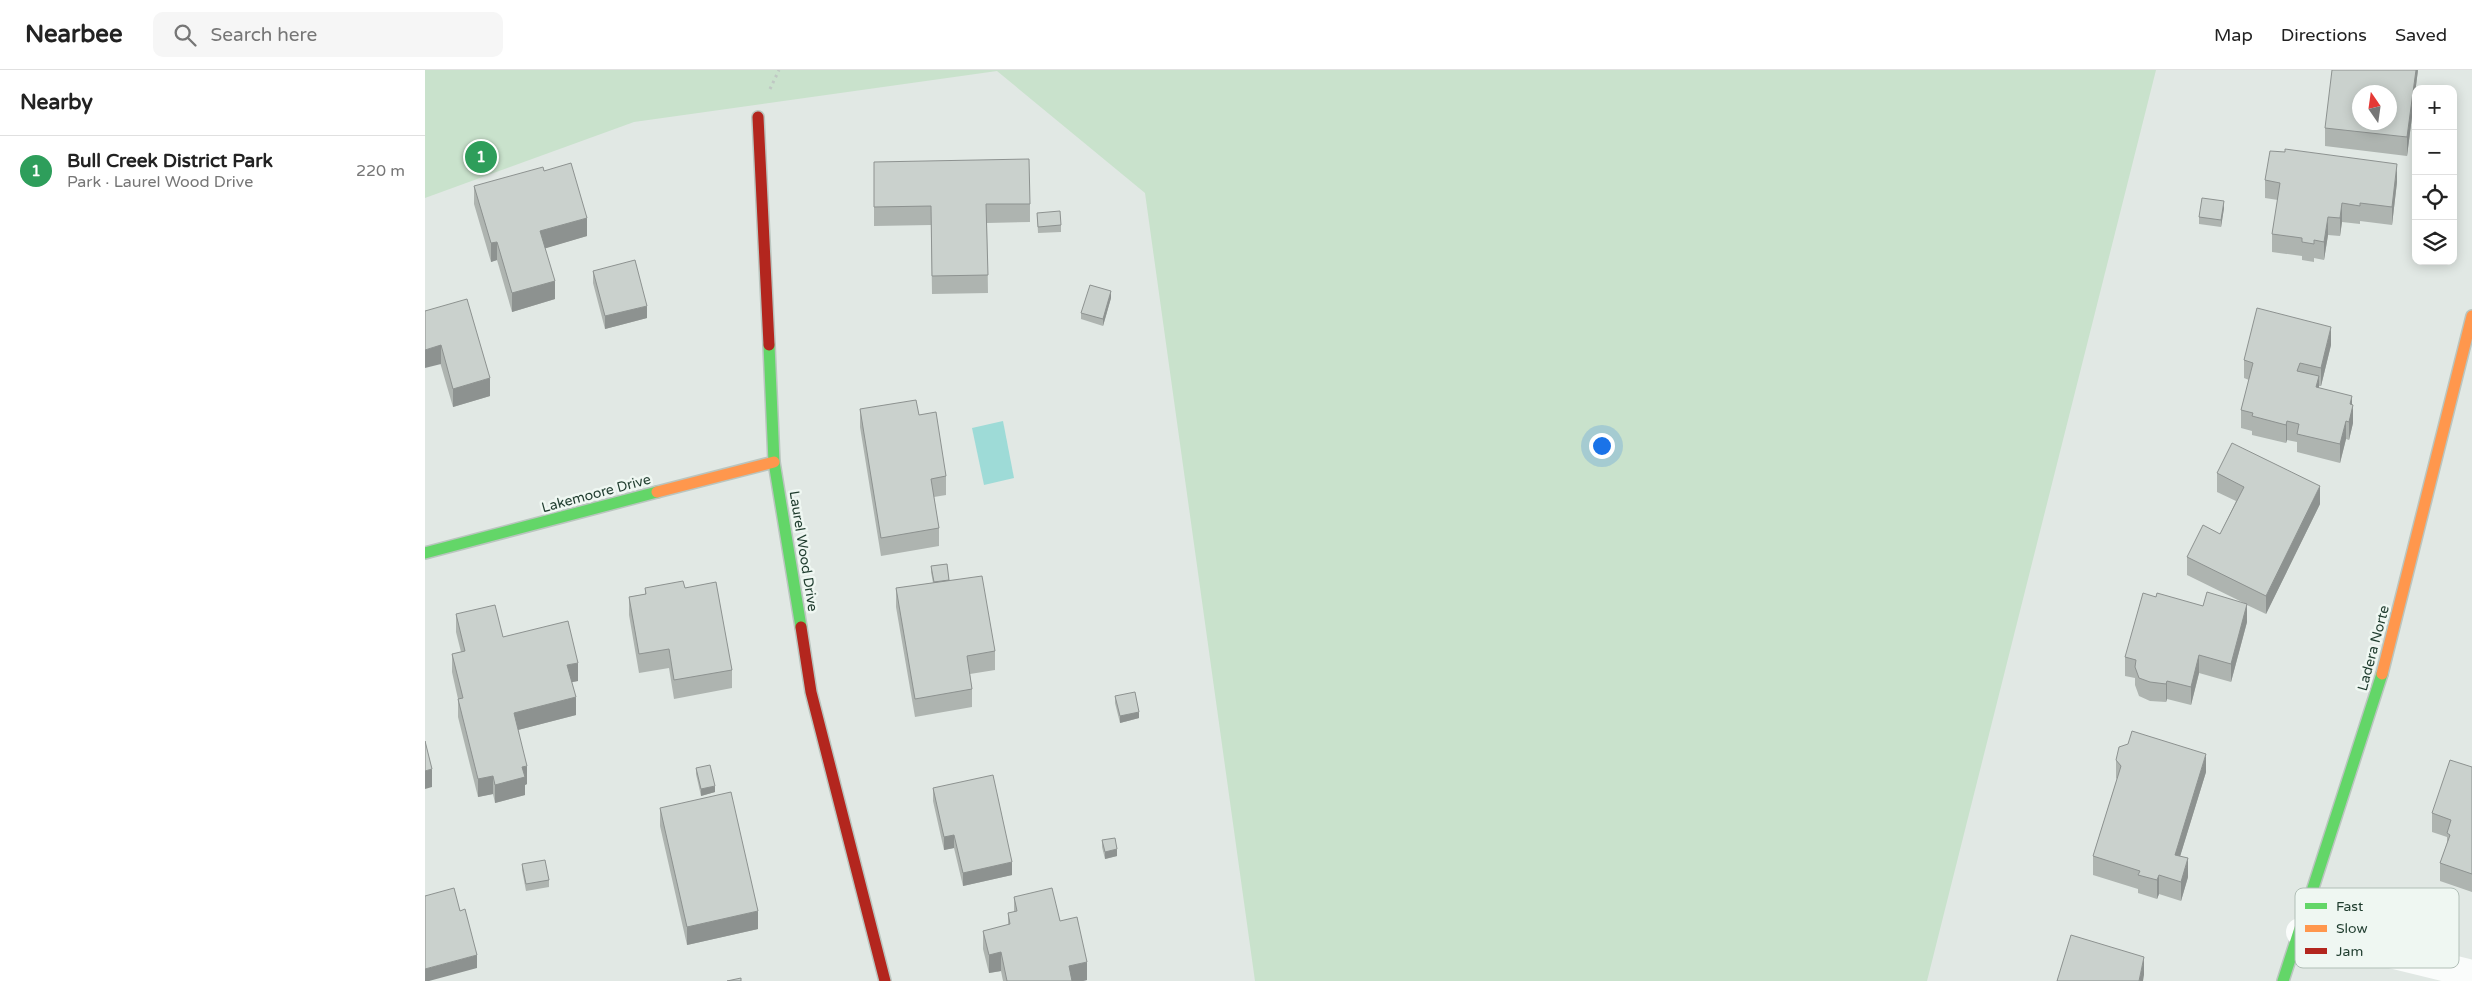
<!DOCTYPE html>
<meta charset="utf-8">
<style>
:root{--surface:#fff;--page:#f6f6f6;--text:#222;--muted:#767676;--line:#e0e0e0;--accent:#b45309}
body{margin:0;font-family:"Varela Round",sans-serif;background:var(--page);color:var(--text)}
.controls{position:absolute;right:15px;top:15px;display:grid;overflow:hidden;border-radius:10px;box-shadow:0 2px 12px #0003}
.controls button{width:45px;height:45px;display:grid;place-items:center;padding:0;border:0;border-bottom:1px solid var(--line);background:var(--surface);color:var(--text);font:25px sans-serif}
.compass{position:absolute;left:1927px;top:15px;width:45px;height:45px;border-radius:50%;background:var(--surface);box-shadow:0 2px 12px #0003;rotate:347deg}
.you{position:absolute;left:1176px;top:375px;width:18px;height:18px;margin:-12px;border:4px solid #fff;border-radius:50%;background:#1a73e8;box-shadow:0 0 0 8px #1a73e833}
.badge{display:grid;place-items:center;width:32px;height:32px;border-radius:50%;background:var(--accent);color:#fff;font-size:16px;font-weight:700}
.pin{position:absolute;translate:-50% -50%;border:2px solid #fff;box-shadow:0 1px 5px #0006}
.list{margin:0;padding:0;list-style:none}
h2{display:flex;justify-content:space-between;align-items:center;height:65px;margin:0;padding:0 20px;font-size:21px}
h2 small{font-size:16px;font-weight:400;color:var(--muted)}
.list li{display:grid;grid-template-columns:32px 1fr auto;gap:15px;align-items:center;box-sizing:border-box;height:70px;padding:0 20px;border-top:1px solid var(--line)}
.list b{display:block;font-size:19px;white-space:nowrap}
.list p{margin:0;font-size:16px;white-space:nowrap;color:var(--muted)}
.list em{font-size:16px;font-style:normal;color:var(--muted)}
.icon{flex:none;width:28px;height:28px;fill:none;stroke:currentColor;stroke-width:2;stroke-linecap:round;stroke-linejoin:round}
.map{position:relative;flex:none;width:2047px;height:911px;overflow:hidden}
header{display:flex;align-items:center;gap:30px;box-sizing:border-box;height:70px;padding:0 25px;background:var(--surface);border-bottom:1px solid var(--line)}
header strong{font-size:24px}
nav{display:flex;gap:28px;margin-inline-start:auto;font-size:18px}
.search{width:350px;height:45px;background:var(--page);display:flex;align-items:center;gap:12px;box-sizing:border-box;padding:0 18px;border-radius:10px;color:var(--muted);font-size:19px}
main{display:flex}
aside{flex:1;background:var(--surface)}
.map>svg:first-child{display:block}
.green{fill:#c9e2cc}
.water{fill:#9edbd7}
.lines{fill:none;stroke-linecap:round;stroke-linejoin:round}
.fast-casing{stroke:#bac5bf;stroke-width:14}
.slow-casing{stroke:#bac5bf;stroke-width:14}
.jam-casing{stroke:#bac5bf;stroke-width:14}
.path{stroke:#bfc8c3;stroke-width:3;stroke-dasharray:2.5 4;stroke-linecap:butt}
.street{stroke:#fafcfb;stroke-width:28}
.fast{stroke:#63d668;stroke-width:11}
.slow{stroke:#ff974d;stroke-width:11}
.jam{stroke:#b3261e;stroke-width:11}
.wall{fill:#aeb4b0}
.shaded-wall{fill:#8d9290}
.building{fill:#cad1cd;stroke:#8d9290;fill-rule:evenodd}
.labels{text-anchor:middle;stroke-width:5;stroke-linejoin:round;paint-order:stroke}
.street-label{font-size:14px;fill:#1f3c2e;stroke:#eff7f2}
.key{fill:#eff7f2;stroke:#b1bfb7;stroke-width:1}
.key-label{font-size:14px;fill:#1f3c2e}
</style>
<header>
<strong>Nearbee</strong>
<div class="search"><svg class="icon" aria-label="search" viewBox="0 0 24 24"><circle cx="10" cy="10" r="6"/><path d="M15 15l6 6"/></svg>Search here</div>
<nav><a>Map</a><a>Directions</a><a>Saved</a></nav>
</header>
<main>
<aside>
<h2>Nearby<small></small></h2>
<ul class="list">
<li><span class="badge" style="background:#2e9e5b">1</span><div><b>Bull Creek District Park</b><p>Park · Laurel Wood Drive</p></div><em>220 m</em></li>
</ul>
</aside>
<div class="map">
<svg width="2047" height="911" viewBox="0 0 2047 911">
<rect width="100%" height="100%" fill="#e1e8e4"/>
<path class="green" d="M0,0H1731L1502,911H830L720,123L572,1L209,52L0,128Z"/>
<path class="water" d="M578,351L589,408L559,415L547,358Z"/>
<g class="lines">
<g class="fast-casing">
<path id="fast" d="M344,275L349,392L376,557
M0,483L232,422
M1858,911L1957,604"/>
</g>
<g class="slow-casing">
<path id="slow" d="M232,422L349,392
M1957,604L2047,246"/>
</g>
<g class="jam-casing">
<path id="jam" d="M333,47L344,275
M376,557L386,622L460,911"/>
</g>
<path class="path" d="M345,19L354,0"/>
<path class="street" d="M1875,862L2047,904"/>
<use href="#fast" class="fast"/>
<use href="#slow" class="slow"/>
<use href="#jam" class="jam"/>
</g>
<path class="wall" d="M1993,0L1982,86L1900,76V58Z
M449,92L605,134V152L562,153L563,223L507,224L506,155L449,156Z
M119,101L162,166L120,178L130,229L87,242L72,190L66,192L49,134V116Z
M1840,110L1972,112L1967,155L1935,151V154L1917,152L1915,166L1903,165L1899,190L1889,188V192L1877,190V186L1847,182V164L1853,130L1840,128Z
M1799,138L1796,157L1774,154V147Z
M612,143L636,155V162L613,163Z
M168,201L222,248L180,259L168,213Z
M686,228L678,256L656,249V243Z
M0,241L65,326L28,337Z
M1906,275L1896,316H1894V318L1927,334L1928,353L1924,370L1921,369L1915,393L1872,382V372L1862,370L1861,373L1827,365V361L1816,358V340L1824,310L1819,308V290Z
M435,339L494,345L521,406V425L509,427L514,458V476L456,486L435,357Z
M1792,403L1895,434L1841,544L1822,535V552L1806,612L1774,603L1766,635L1742,629L1741,632L1725,631L1714,626L1710,615V608L1700,606V587L1731,527L1778,536L1819,533L1762,505V487L1795,464L1811,431L1792,422Z
M522,494L524,511L570,581V600L545,604L547,619V637L490,647L471,537V518L508,513L506,502V496Z
M220,518H260L307,600V618L249,629L244,598L214,603L204,545V527L220,524Z
M31,544L78,567L153,611L147,612L151,645L93,660L102,714L100,715V725L70,733L68,724L53,727L33,647V629L27,602V584L36,582L31,562Z
M690,626L714,648L695,653L690,633Z
M1691,690L1781,702L1755,786L1763,807L1756,831L1734,824L1732,829L1713,823V819L1668,805V786L1692,709L1691,708Z
M2047,697V822L2015,811V793L2022,773V767L2007,762V743Z
M271,698L290,722L276,726L271,704Z
M508,718L587,805L538,816L529,778L519,780L508,731Z
M235,738L333,859L262,875L235,756Z
M677,770L692,786L680,789L677,777Z
M97,794L124,810V817L101,821L97,800Z
M589,827L635,851L662,910L658,911H578L576,901L564,903L558,879V861L583,855V843L589,842Z"/>
<path class="shaded-wall" d="M1991,0H1993L1982,86V67Z
M1972,94V112L1967,155V137Z
M1799,131V138L1796,157V150Z
M1917,133V152L1915,166V148Z
M1903,147V165L1899,190V172Z
M162,148V166L115,180V161Z
M72,172V190L66,192V173Z
M130,211V229L87,242V223Z
M686,221V228L678,256V249Z
M222,236V248L180,259V246Z
M1906,257V275L1896,316V298Z
M16,275V294L0,298V280Z
M1894,306V324L1891,317Z
M65,308V326L28,337V319Z
M1927,326V339L1928,335V353L1924,370V352L1925,334Z
M1862,351V370L1861,373V355Z
M1921,351V369L1915,393V374Z
M1895,416V434L1841,544V526Z
M1822,534V552L1806,612V594Z
M1774,585V603L1766,635V617Z
M153,593V611L142,613V595Z
M1742,611V629L1741,632V614Z
M151,627V645L89,661V643Z
M714,642V648L695,653V646Z
M1781,684V702L1750,803V785Z
M102,696V714L100,715V725L70,733V715L97,697Z
M7,699V717L0,719V701Z
M68,706V724L53,727V709Z
M290,716V722L276,726V719Z
M529,765V778L519,780V767Z
M692,779V786L680,789V782Z
M1763,788V807L1756,831V812Z
M587,792V805L538,816V803Z
M1734,805V824L1732,829V810Z
M333,841V859L262,875V857Z
M576,882V901L564,903V885Z
M52,885V898L4,911H0V899Z
M1719,887V905L1718,911H1714Z
M662,892V910L658,911H644V896Z"/>
<path class="building" d="M1907,0H1991L1982,67L1900,58ZM1934,22H1964V52H1934Z
M1860,79L1972,94L1967,137L1935,133V136L1917,133L1915,148L1903,147L1899,172L1889,170V174L1877,172V168L1847,164L1855,113L1840,110L1845,81L1860,82Z
M604,89L605,134H561L563,205L507,206L506,136L449,137V92Z
M146,93L162,148L115,161L130,211L87,223L72,172L66,173L49,116L118,97L119,101Z
M1777,128L1799,131L1796,150L1774,147Z
M635,141L636,155L613,157L612,143Z
M210,190L222,236L180,246L168,201Z
M665,215L686,221L678,249L656,243Z
M42,229L65,308L28,319L16,275L0,280V241Z
M1832,238L1906,257L1896,298L1875,293L1872,301L1894,306L1891,317L1927,326L1925,334L1928,335L1924,352L1921,351L1915,374L1872,364L1874,354L1862,351L1861,355L1827,346L1828,343L1816,340L1828,293L1819,290Z
M491,330L494,345L511,342L521,406L506,409L514,458L456,468L435,339Z
M1807,373L1895,416L1841,526L1762,487L1778,455L1795,464L1819,417L1792,403Z
M522,494L524,510L509,512L506,496Z
M557,506L570,581L542,586L547,619L490,629L471,518Z
M258,511L260,518L291,512L307,600L249,610L244,579L214,584L204,527L221,524L220,518Z
M1782,522L1822,534L1806,594L1774,585L1766,617L1742,611L1741,614L1725,612L1714,608L1710,597L1711,590L1700,587L1718,523L1731,527L1732,523L1778,536Z
M70,535L78,567L143,551L153,593L142,595L151,627L89,643L102,696L97,697L100,707L70,715L68,706L53,709L33,629L38,628L27,584L40,581L31,544Z
M710,622L714,642L695,646L690,626Z
M1707,661L1781,684L1750,785L1763,788L1756,812L1734,805L1732,810L1713,805L1715,801L1668,786L1696,696L1691,690L1694,677L1703,674Z
M0,671L7,699L0,701Z
M2025,690L2047,697V804L2015,793L2025,765L2022,763L2026,750L2007,743Z
M285,695L290,716L276,719L271,698Z
M568,705L587,792L538,803L529,765L519,767L508,718Z
M306,722L333,841L262,857L235,738Z
M690,768L692,779L680,782L677,770Z
M120,790L124,810L101,814L97,794Z
M29,818L35,841L40,839L52,885L0,899V826Z
M627,818L635,851L652,847L662,892L644,896L647,911H582L576,882L564,885L558,861L585,854L583,843L592,841L589,827Z
M1646,865L1719,887L1714,911H1632Z
M316,908V911H302Z"/>
<g class="labels">
<g class="street-label">
<text transform="translate(171 423) rotate(-15)" y="5">Lakemoore Drive</text>
<text transform="translate(379 481) rotate(81)" y="5">Laurel Wood Drive</text>
<text transform="translate(1948 578) rotate(-75)" y="5">Ladera Norte</text>
</g>
</g>
<rect x="1870" y="818" width="164" height="80" rx="8" class="key"/>
<rect x="1880" y="833" width="22" height="6" fill="#63d668"/>
<rect x="1880" y="855" width="22" height="7" fill="#ff974d"/>
<rect x="1880" y="878" width="22" height="6" fill="#b3261e"/>
<g class="key-label">
<text x="1911" y="841">Fast</text>
<text x="1911" y="863">Slow</text>
<text x="1911" y="886">Jam</text>
</g>
</svg>
<div class="controls">
<button>+</button>
<button>−</button>
<button><svg class="icon" aria-label="locate" viewBox="0 0 24 24"><circle cx="12" cy="12" r="6"/><path d="M12 2v4M12 18v4M2 12h4M18 12h4"/></svg></button>
<button><svg class="icon" aria-label="layers" viewBox="0 0 24 24"><path d="M12 4l9 5-9 5-9-5zM3 14l9 5 9-5"/></svg></button>
</div>
<svg class="compass" viewBox="-18 -18 36 36"><path d="M0-13l5 13h-10z" fill="#e53935"/><path d="M0 13l5-13h-10z" fill="#767676"/></svg>
<div class="you"></div>
<div class="pin badge" style="left:56px;top:87px;background:#2e9e5b">1</div>
</div>
</main>
